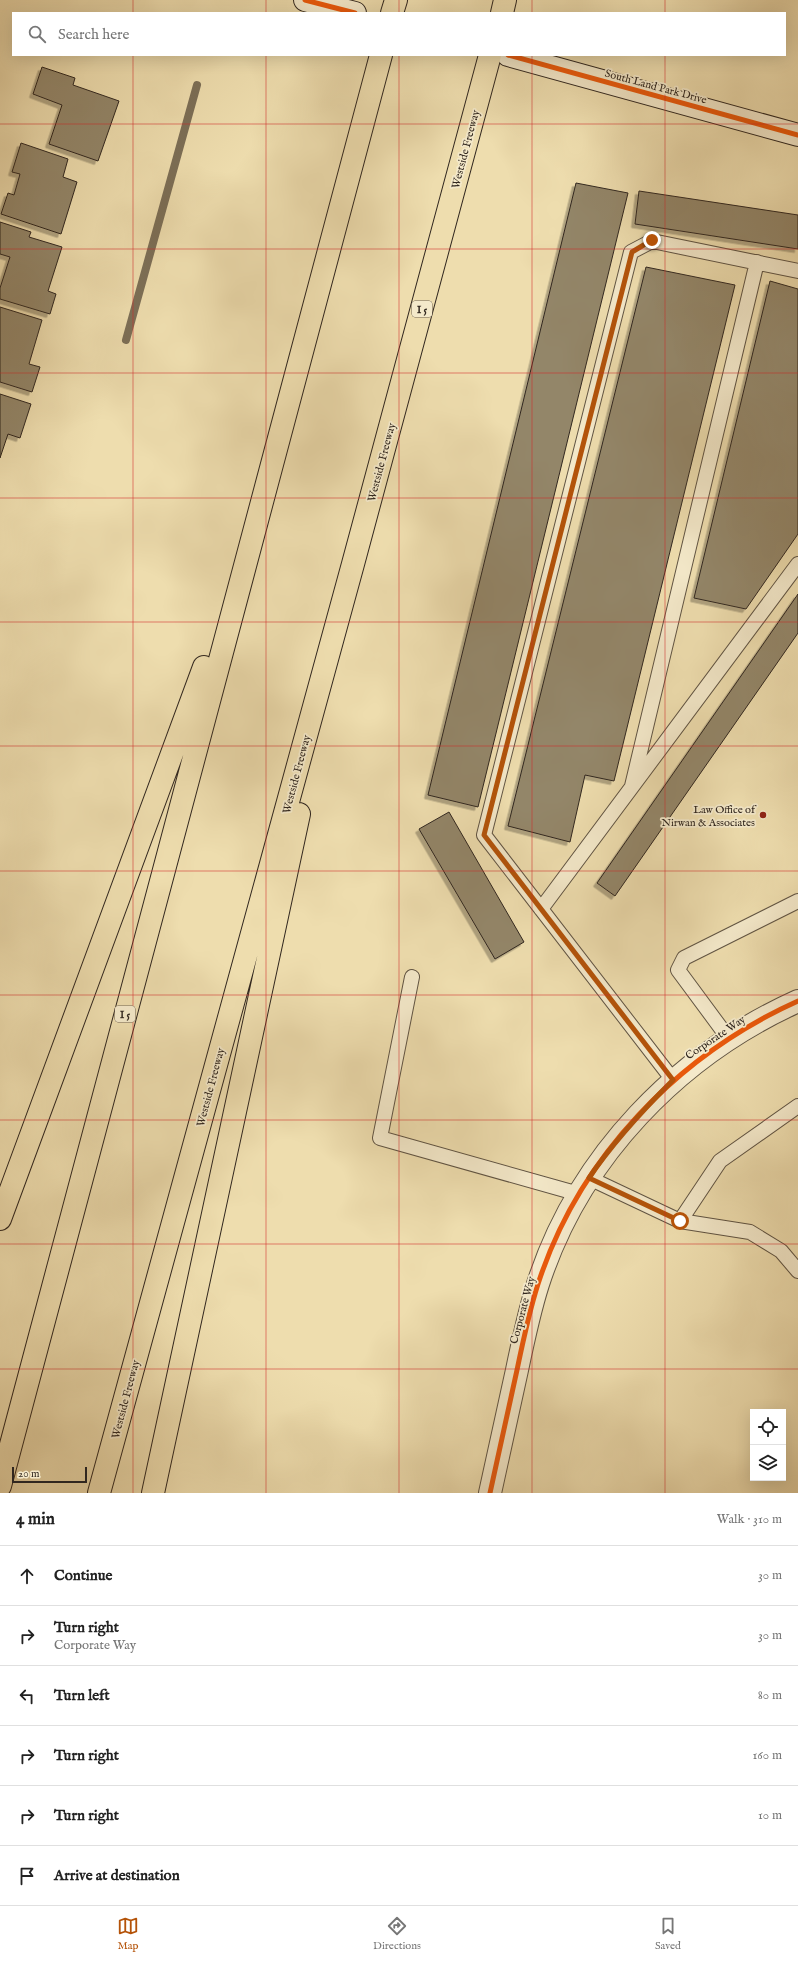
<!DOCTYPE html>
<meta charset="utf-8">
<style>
:root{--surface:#fff;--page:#f6f6f6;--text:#222;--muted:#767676;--line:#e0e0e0;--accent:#b45309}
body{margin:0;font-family:"IM FELL English",serif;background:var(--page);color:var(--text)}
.controls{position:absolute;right:12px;bottom:12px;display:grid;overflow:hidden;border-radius:0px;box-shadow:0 4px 16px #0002}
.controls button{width:36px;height:36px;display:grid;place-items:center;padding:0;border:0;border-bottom:1px solid var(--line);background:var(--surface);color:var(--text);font:20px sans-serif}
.scale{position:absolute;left:12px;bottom:10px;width:75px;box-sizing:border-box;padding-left:4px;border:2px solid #31271f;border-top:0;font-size:11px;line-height:14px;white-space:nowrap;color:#31271f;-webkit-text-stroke:3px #f4e9ca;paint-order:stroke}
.stop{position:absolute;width:12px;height:12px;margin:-9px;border:3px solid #b45309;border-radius:50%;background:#fff}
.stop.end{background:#b45309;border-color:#fff;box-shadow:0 1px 4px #0008}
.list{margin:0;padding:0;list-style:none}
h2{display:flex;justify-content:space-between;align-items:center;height:52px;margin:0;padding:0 16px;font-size:17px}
h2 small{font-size:13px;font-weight:400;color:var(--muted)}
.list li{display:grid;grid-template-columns:26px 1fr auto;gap:12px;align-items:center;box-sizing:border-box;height:60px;padding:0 16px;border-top:1px solid var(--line)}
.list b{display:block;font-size:15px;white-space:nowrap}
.list p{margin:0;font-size:13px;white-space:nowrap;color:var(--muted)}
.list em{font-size:13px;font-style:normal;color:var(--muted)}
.icon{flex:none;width:22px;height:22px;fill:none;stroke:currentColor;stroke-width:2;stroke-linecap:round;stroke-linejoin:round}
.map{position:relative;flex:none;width:798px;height:1493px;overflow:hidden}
.search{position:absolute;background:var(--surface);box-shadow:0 4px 16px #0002;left:12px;right:12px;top:12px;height:44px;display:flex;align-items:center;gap:10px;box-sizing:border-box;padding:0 14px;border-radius:0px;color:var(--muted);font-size:15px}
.sheet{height:412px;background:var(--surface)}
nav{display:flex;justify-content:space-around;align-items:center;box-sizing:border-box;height:56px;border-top:1px solid var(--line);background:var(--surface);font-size:11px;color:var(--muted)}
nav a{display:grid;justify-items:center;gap:2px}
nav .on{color:var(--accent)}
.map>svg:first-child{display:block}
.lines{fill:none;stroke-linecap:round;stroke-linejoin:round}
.stream{stroke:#7c6f57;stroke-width:8}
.building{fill:#938669;stroke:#31271f;filter:url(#shadow)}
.lane-casing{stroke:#605443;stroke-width:16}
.street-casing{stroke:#605443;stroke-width:24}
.secondary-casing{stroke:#31271f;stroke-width:24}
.highway-casing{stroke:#31271f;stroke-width:24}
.lane{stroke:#f4e9ca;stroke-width:14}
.street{stroke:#f4e9ca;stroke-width:22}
.secondary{stroke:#f4e9ca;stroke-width:22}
.highway{stroke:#eeddae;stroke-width:22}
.cycleway-casing{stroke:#f4e9ca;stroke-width:8}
.cycleway{stroke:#e8590c;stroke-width:5}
.route{stroke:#b45309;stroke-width:5}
.grid{fill:none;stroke:#d62828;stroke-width:1;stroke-opacity:0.55}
.poi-dot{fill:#8f2418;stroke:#f4e9ca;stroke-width:1.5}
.labels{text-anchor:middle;stroke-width:3.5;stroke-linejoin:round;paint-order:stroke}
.shield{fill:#f4e9ca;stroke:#6c6152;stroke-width:1}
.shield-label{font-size:10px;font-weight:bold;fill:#31271f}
.street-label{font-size:11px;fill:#31271f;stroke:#f4e9ca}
.poi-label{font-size:11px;fill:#31271f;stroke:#f4e9ca;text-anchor:end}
</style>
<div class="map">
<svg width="798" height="1493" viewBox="0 0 798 1493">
<defs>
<filter id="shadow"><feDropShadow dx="-3.5" dy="3.5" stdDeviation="0" flood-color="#0004"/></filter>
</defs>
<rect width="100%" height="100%" fill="#eeddae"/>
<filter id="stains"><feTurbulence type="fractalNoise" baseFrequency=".005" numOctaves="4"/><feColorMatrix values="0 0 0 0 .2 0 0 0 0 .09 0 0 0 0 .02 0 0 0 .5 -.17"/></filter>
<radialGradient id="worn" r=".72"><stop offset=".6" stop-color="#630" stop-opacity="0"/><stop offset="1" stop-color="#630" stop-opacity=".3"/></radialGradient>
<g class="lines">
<path class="stream" d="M126,340L197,85"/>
</g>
<path class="building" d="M42,67L75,78L73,85L119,101L98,161L49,144L62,105L33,94Z
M21,143L68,159L63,177L77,182L61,234L1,214L8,193L14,195L20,174L12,172Z
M576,183L628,193L478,807L428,795Z
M639,191L798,215V249L635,224Z
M0,222L31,232L29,237L62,247L48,291L56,294L50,314L0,299V288L10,257L0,254Z
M646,267L735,285L614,781L585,775L570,842L508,826Z
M770,281L798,289V534L746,609L694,598Z
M0,307L42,320L29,364L40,367L32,392L0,382Z
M0,394L31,404L20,438L8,434L0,458Z
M798,594V633L615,896L597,883Z
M449,812L524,942L495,959L419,829Z"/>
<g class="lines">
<g class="lane-casing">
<path id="lane" d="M632,786L757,262
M541,909L798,564
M412,977L380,1138L579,1194
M729,1039L678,970L684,958L798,901
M673,1080L484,835L631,252L652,241L798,271
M589,1178L680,1221L750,1232L781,1251L798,1271
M680,1221L720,1161L798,1106"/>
</g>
<g class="street-casing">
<path id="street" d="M490,1493C499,1452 508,1411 517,1370C523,1341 529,1312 538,1284C579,1157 678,1055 798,1001"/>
</g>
<g class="secondary-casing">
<path id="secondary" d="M305,0L355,13
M508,55L798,135"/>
</g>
<g class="highway-casing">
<path id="highway" d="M392,13L396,0
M502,13L505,0
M0,1219L204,667
M0,1486L381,55
M99,1493L353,564L490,55
M153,1493L299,814"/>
</g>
<use href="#lane" class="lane"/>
<use href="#street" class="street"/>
<use href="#secondary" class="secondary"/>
<use href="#highway" class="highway"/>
<g class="cycleway-casing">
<path id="cycleway" d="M305,0L355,13
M508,55L798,135
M490,1493C499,1452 508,1411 517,1370C523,1341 529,1312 538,1284C579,1157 678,1055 798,1001"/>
</g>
<use href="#cycleway" class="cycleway"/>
</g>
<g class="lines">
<path class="route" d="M652,240L632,252L484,835L673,1080C642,1111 613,1142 589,1178L680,1221"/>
</g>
<path class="grid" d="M133,0V13M266,0V13M399,0V13M532,0V13M665,0V13M133,55V1493M266,55V1493M399,55V1493M532,55V1493M665,55V1493M0,124H798M0,249H798M0,373H798M0,498H798M0,622H798M0,746H798M0,871H798M0,995H798M0,1120H798M0,1244H798M0,1369H798"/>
<circle class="poi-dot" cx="763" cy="815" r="4"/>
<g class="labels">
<g class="shield">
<rect x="412" y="301" width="20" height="16" rx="3"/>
<rect x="115" y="1006" width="20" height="16" rx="3"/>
</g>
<g class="shield-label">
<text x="422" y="313">I 5</text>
<text x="125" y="1018">I 5</text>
</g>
<g class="street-label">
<text transform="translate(656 86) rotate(15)" y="4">South Land Park Drive</text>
<text transform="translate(465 149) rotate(-75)" y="4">Westside Freeway</text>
<text transform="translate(381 462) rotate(-75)" y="4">Westside Freeway</text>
<text transform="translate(296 774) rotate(-75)" y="4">Westside Freeway</text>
<text transform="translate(715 1037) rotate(-34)" y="4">Corporate Way</text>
<text transform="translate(210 1087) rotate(-75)" y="4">Westside Freeway</text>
<text transform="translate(522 1310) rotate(-75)" y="4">Corporate Way</text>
<text transform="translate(125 1399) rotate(-75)" y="4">Westside Freeway</text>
</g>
<g class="poi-label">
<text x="755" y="813">Law Office of<tspan x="755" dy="13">Nirwan &amp; Associates</tspan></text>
</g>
</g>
<rect width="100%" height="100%" filter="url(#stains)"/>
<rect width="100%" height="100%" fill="url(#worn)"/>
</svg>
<div class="controls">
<button><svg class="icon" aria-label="locate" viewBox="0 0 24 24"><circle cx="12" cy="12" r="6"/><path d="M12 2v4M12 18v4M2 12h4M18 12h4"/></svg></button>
<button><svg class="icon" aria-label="layers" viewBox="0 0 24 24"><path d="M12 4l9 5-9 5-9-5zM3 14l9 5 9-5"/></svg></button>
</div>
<div class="scale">20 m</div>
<div class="stop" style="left:680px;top:1221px"></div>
<div class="stop end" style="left:652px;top:240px"></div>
<div class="search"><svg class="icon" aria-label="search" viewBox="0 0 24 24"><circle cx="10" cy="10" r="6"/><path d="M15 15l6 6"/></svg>Search here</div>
</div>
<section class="sheet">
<h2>4 min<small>Walk · 310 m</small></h2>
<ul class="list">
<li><svg class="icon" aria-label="ahead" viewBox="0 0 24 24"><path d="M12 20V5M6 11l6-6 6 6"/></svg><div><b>Continue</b></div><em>30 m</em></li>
<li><svg class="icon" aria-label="right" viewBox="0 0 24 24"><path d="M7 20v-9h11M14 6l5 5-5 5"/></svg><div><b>Turn right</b><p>Corporate Way</p></div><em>30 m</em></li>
<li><svg class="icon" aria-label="left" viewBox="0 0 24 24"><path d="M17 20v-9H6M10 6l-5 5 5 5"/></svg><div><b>Turn left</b></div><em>80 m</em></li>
<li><svg class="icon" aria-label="right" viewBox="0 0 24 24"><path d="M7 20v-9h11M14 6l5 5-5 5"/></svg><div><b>Turn right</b></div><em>160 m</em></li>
<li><svg class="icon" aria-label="right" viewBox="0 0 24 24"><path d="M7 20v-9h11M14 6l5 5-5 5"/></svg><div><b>Turn right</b></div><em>10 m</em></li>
<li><svg class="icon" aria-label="arrive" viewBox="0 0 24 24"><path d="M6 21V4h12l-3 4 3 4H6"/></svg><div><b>Arrive at destination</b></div></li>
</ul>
</section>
<nav>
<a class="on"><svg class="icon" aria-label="map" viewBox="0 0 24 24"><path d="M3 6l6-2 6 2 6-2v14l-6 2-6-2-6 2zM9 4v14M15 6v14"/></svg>Map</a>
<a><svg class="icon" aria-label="directions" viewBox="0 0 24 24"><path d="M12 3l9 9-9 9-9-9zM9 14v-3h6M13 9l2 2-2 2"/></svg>Directions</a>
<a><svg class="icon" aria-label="saved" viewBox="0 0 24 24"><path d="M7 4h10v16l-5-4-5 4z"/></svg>Saved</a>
</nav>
